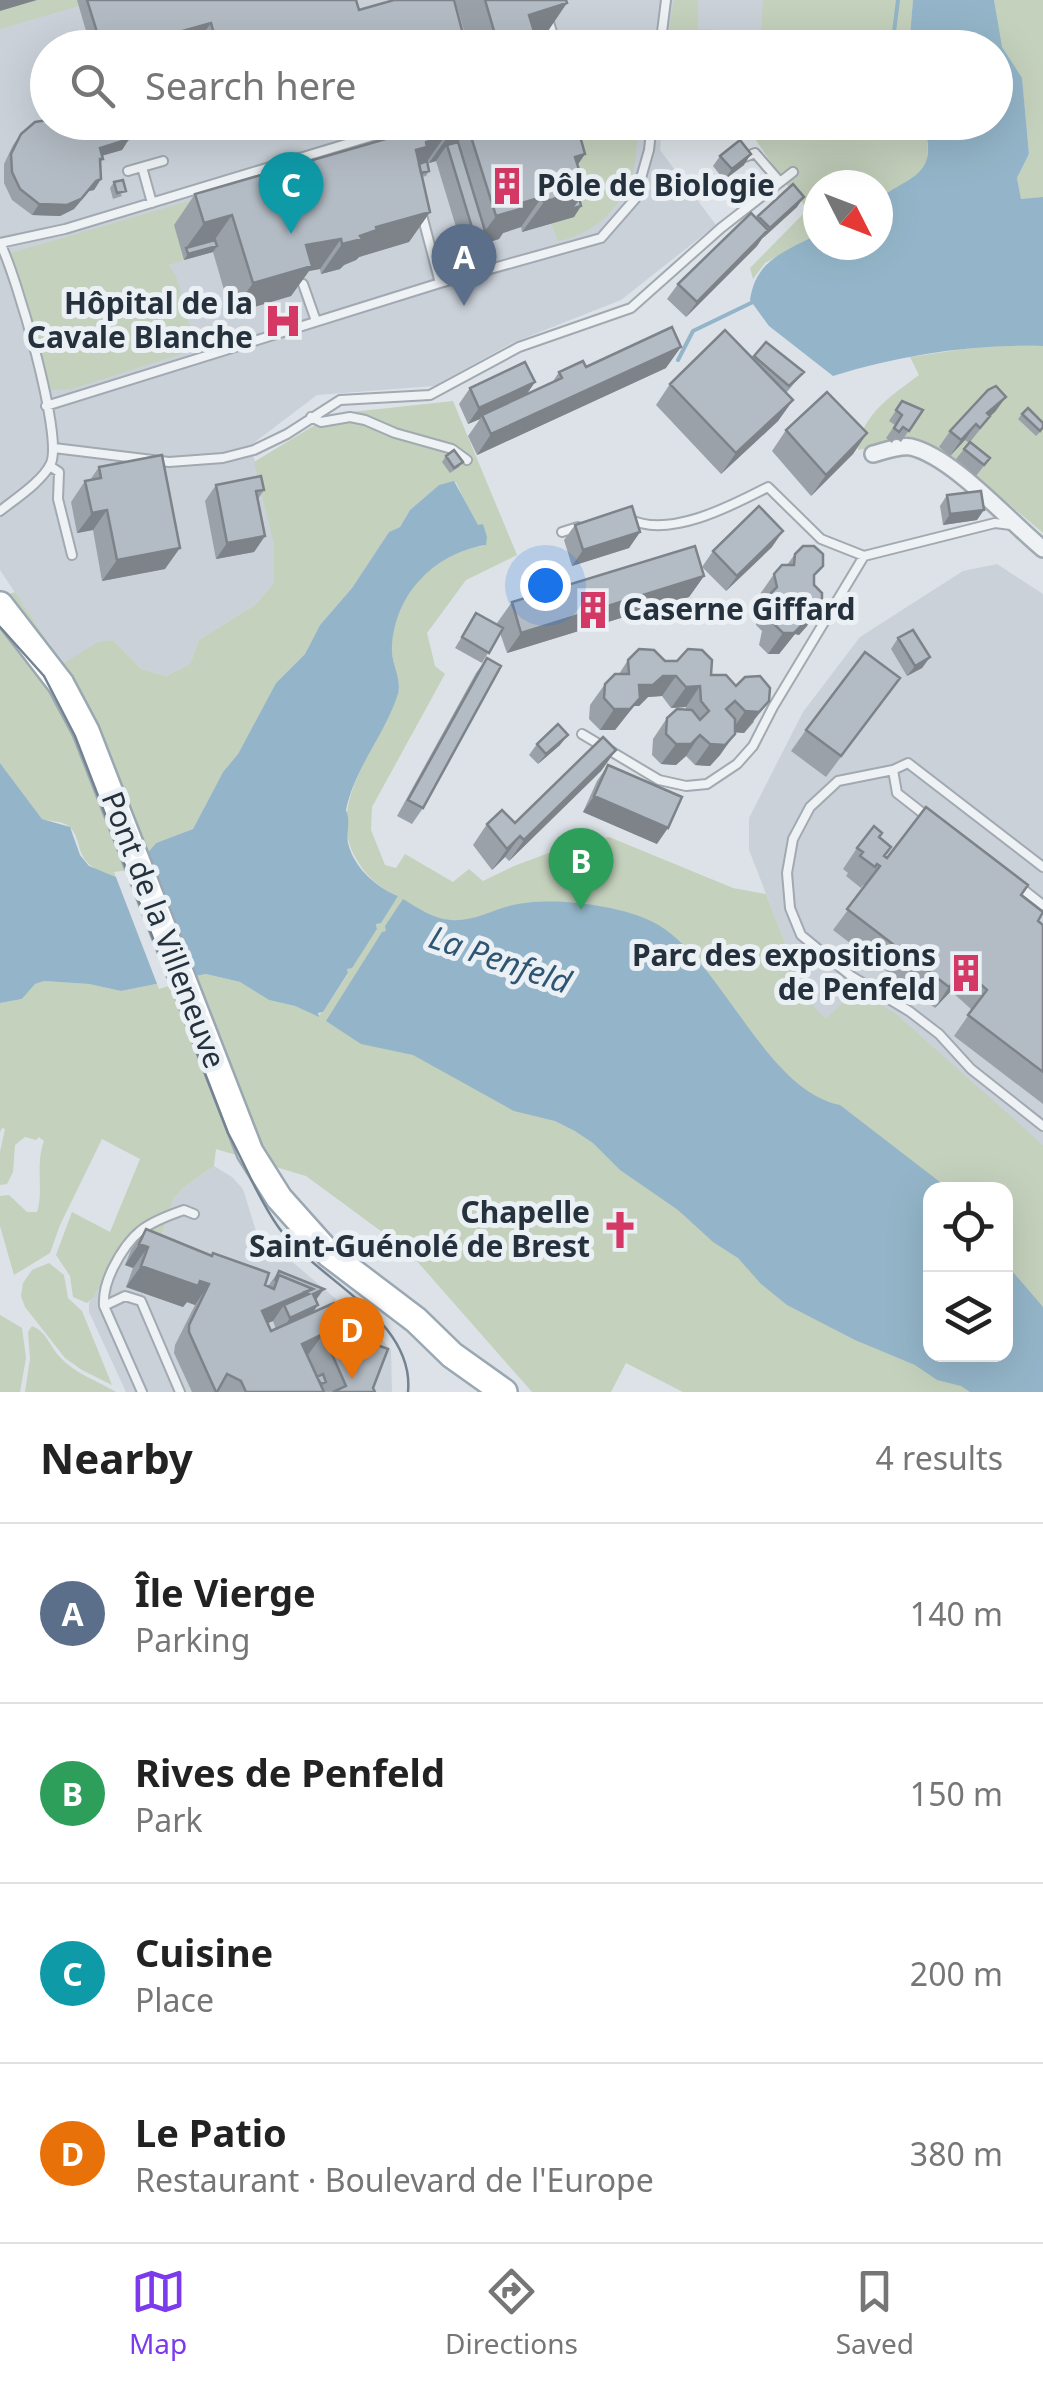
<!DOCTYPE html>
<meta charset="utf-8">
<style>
:root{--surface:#fff;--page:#f2f2f2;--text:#222;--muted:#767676;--line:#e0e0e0;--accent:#7c3aed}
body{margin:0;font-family:"Noto Sans",sans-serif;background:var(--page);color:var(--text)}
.controls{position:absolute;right:30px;bottom:30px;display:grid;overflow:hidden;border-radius:20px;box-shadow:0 10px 40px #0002}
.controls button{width:90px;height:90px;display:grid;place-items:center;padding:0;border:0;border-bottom:2px solid var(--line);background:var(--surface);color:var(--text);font:50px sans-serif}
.compass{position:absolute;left:803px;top:170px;width:90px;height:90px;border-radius:50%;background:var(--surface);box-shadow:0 10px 40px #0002;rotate:132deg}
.you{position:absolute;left:545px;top:585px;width:35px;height:35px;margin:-25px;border:8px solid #fff;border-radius:50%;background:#1a73e8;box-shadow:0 0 0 15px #1a73e833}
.badge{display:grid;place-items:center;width:65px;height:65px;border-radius:50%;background:var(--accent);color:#fff;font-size:32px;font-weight:700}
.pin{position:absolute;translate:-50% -82px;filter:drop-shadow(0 2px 5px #0008)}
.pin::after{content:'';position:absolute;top:52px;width:35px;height:30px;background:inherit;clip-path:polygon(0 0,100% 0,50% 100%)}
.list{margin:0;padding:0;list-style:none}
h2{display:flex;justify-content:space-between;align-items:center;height:130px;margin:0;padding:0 40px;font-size:42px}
h2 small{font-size:32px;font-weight:400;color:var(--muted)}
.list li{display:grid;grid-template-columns:65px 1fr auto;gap:30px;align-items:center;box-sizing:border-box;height:180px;padding:0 40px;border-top:2px solid var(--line)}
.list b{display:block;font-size:38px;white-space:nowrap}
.list p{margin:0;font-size:32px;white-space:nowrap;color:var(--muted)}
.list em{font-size:32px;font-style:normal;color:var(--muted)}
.icon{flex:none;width:55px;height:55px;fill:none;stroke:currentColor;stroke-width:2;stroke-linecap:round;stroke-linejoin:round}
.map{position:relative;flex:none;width:1043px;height:1392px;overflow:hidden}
.search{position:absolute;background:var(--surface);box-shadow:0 10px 40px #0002;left:30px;right:30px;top:30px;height:110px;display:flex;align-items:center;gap:25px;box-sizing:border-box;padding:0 35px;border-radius:55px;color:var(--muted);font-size:38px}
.sheet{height:850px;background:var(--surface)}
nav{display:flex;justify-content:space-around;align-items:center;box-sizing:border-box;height:140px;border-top:2px solid var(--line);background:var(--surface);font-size:28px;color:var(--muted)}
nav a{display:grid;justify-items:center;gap:5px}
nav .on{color:var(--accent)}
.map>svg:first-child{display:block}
.built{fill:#cad1d9}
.green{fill:#c4d1bc;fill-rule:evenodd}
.water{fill:#94b5c9}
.pier{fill:#dce2e7}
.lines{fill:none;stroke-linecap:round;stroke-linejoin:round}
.stream{stroke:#94b5c9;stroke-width:4}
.lane-casing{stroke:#a1a9b1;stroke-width:12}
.street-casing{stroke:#a1a9b1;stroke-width:20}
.primary-casing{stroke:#9aa8b3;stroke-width:30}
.lane{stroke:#eef2f5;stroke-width:8}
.street{stroke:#eef2f5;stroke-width:15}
.primary{stroke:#fff;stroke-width:25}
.tram{stroke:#748391;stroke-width:2.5}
.wall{fill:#9aa1a9;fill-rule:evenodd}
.shaded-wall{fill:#7d8389}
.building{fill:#b3bbc4;stroke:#7d8389;stroke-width:2.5}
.labels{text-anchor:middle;stroke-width:10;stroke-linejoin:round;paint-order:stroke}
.poi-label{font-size:30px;font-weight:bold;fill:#25313d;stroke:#ebf0f5;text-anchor:end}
.street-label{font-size:30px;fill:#25313d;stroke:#ebf0f5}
.water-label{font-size:32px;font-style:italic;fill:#2e5673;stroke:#ebf0f5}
</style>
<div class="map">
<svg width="1043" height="1392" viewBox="0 0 1043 1392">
<rect width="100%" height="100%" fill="#dce2e7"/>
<path class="built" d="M0,0H792L797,47L48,48V122L671,123L661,139L660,150L716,225L621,300L512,343L434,386L317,395L251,445L274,545V583L255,605L199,640L190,664L166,676L141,669L113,640L98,643L62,664L0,570Z
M997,564L1043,594V1145L855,990L826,1020L807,999L749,850V818L803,712L860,637L963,571Z
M214,1166L232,1177L243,1189L256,1231L377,1334L391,1350L392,1392H126L89,1312V1303L127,1237L157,1249L174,1198L184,1187Z"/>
<path class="green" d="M37,0H145L78,6L0,29V11Z
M674,0H698V29L761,32L763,0H913L909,47L666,48Z
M994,0H1043V197L1021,200L1017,178L1029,154L1022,79L1001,47Z
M457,123L419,154L175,225L184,260L168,265L176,276L196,349L72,389L51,390L11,253Z
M545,123H640C637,136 637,149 635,162C628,202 597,234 558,241L551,223L573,216Z
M744,123H923C939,176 913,175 878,199V185H818V234L765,263L753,279L750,268L808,209L786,184Z
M991,345L1043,346V533L985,484L921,444L907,441L858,450C860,415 894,394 919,375L910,357Z
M453,401L517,555L466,580L427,633L435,666L445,674L372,807L371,830L385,865L396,868L405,854L453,882L469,869L483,881L514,866L562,848L609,837L733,888L766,894L807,999L826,1019L856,989L897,1015L1043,1145V1392H683L626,1363L611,1392H532L408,1251L306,1176L216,1149L214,1166L184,1187L174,1198L157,1249L127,1237L93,1298L87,1303L73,1297L70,1276L56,1255L72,1212L110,1232L140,1159L102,1139L60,1225L50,1253L14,1275L0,1226V1196L9,1195L27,1212H37C44,1192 35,1164 44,1141L39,1137L36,1140L25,1137L15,1145L13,1172L7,1184L0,1185V1152L5,1129L2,1128L0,1132V1003L22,999L35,984L44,981L89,984L121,991L206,974L240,982L269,1000L295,1006L317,1016L323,1012L348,974L347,969L352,967L377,929L376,924L398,896C377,887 364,874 354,855C327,801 379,746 397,697C403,681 393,669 392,652C391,599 433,551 484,546L456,482L439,485L410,510L400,527L389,532L352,588L320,625L305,654L276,683L238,754L223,772L193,829L156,843L134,870L118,878C65,864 89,838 65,824C59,821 49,821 42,819L0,763V597L15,592L62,664L98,642L113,640L141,669L166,676L190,664L199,640L255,605L274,583V545L254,462L333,414ZM930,1190H1006V1354H930Z
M49,1263L64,1275L68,1298L82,1311L112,1385L82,1370L65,1358L25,1307L21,1296L23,1283L32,1270Z
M0,1315L22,1328L26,1358L20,1392H0Z
M32,1326C47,1332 49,1345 59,1356C75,1374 96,1380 116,1392H25L30,1359L28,1332Z"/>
<path class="water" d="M913,0H994L1002,47L1022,78L1029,154L1017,178L1021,199L1043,197V346C972,344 901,355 833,376L769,326L750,300C756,259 785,252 818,234V245H878V199C912,175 940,175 923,123L996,122V48L909,47Z
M454,481L478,525L483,524L487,537L486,545C433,553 392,597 392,652C393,668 403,681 397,697C384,735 354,770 346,810C351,822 346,831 348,843C354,868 376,887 398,896L381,923L376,924L377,929L352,968L347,969L348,973L323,1012L318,1013L319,1017L295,1006L269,1000L240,982L206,974L121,991L89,984L44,981L35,984L22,999L0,1003V763L42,819L70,827L80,855L89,866L118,878L129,875L156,843L193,829L223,772L238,754L276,683L305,654L320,625L352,588L389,532L400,527L410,510L439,485Z
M403,899C418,908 433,919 451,920C475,922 495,908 518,904C553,897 620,905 653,922C722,958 764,1090 840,1105L949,1189L930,1190V1354H1006V1264L1043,1307V1392H970L961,1386L937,1380L915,1365L855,1340L787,1305L761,1284L738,1258L713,1242L678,1210L620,1170L593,1143L575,1131L555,1121L514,1111L413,1055L361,1044L326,1021L382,932L386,931L385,926Z"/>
<path class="pier" d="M128,870L182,982L159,989L114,872Z"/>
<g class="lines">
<path class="stream" d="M892,48L898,0
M678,360L693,331L755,301"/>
<g class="lane-casing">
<path id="lane" d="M542,0L557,48
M660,48L666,0
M745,157L755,153L780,182
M142,167L163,161
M128,171L142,167L152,203
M422,215L440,283
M0,243L65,229L419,122
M0,243C16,274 63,435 51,463C43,481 15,499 0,511
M303,284L316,321
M46,406L440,283L601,238L635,199L649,150L652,122
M311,417L321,422L350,417L365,420L395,433L452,449L467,460
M54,448L169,462L223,458L254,450L287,434L340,400L430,395L519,347L631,308L721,228L793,172
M50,466L59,472L58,499L72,555
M629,519C669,539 731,506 768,487L821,539L864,556L995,523L1011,525
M562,532L578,527
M582,734L659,780L686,786L707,784L737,764L753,746L773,707L864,556
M893,770L838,781L810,807L793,839L787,873L790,908L801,935L851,976L909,1011L939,1034L971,1069L1043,1126
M929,818L897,793L893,770L908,763L1043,867
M1020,887L1043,905
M104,1306L125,1296L141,1301L180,1392
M142,1392L104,1306C103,1292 107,1280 113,1268C131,1232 146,1223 184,1210L194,1214"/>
</g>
<g class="street-casing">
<path id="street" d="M873,454C884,451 900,445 911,447C953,457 1009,521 1043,549"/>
</g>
<g class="primary-casing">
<path id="primary" d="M0,605L61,684L86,731L250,1152L279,1198L329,1254L416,1320L452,1355L504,1392"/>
</g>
<use href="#lane" class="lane"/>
<use href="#street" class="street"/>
<use href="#primary" class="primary"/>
<path class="tram" d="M0,627L44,676L75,736L228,1133C245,1164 258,1199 279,1228C318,1281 415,1319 408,1392"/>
</g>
<path class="wall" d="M77,0H356L359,10L456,44L446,48H207L203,34L156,48H91Z
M455,0H566L546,34L535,37L539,48H469Z
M114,122H188L129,139L122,150L102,156L103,159L100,163L101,179L94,190L89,191L74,209L60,216L32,215L12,200L4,183V164L13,145L21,134L87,130L110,138L118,135Z
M446,122H576L585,154L577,165L579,198L581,206L574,217L522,232L521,227L503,233L499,239L463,250L436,161L429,163L428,160L427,161L429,171L426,176L422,177L430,212L409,242L359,257L356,260L344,265L340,269L321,274L320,269L309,271L291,296L231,314L213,252L184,260L174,225L195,194L442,128Z
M720,156L744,165L724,180L713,166Z
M114,182L122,196L113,199L110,188Z
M797,207L762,238L757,246L686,317L667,299L678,284L758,216Z
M766,342L804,372L786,393L793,400L778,421L721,474L656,405L670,384L753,359Z
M586,367L666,368L477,455L468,436L480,419L468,424L459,404L470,388L535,382L526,395L552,383L559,372Z
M1006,397L970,442L990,458L976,476L956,459L969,443L965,440L950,456L939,447L950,431Z
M902,401L923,410L901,442L895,438L892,443L886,438L895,425L889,421Z
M1022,414L1043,423V429L1036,436L1018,419Z
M786,430L867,433L853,454L811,496L772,451Z
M446,456L463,462L459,467L450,473L442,462Z
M99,467L165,569L102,581L93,530L77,533L71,502L85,481L90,480Z
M216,485L264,490L258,499L265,536L254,552L216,559L205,501Z
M947,495L977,520L943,525L940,506Z
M575,525L640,532L629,548L572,566L564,540Z
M772,547L726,591L702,567L713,551Z
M795,554L814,579L807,626L799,635L795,634L779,654H768L759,645L762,631L756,625L757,614L762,607L760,594L774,574L787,565Z
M704,576L689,597L507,653L500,633L482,663L455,648L476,613L498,626L497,623L512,602Z
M898,638L930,657L922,668L907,676L891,649Z
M487,658L423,808L412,824L397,816L476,673Z
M628,660L665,661L711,675H726L754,722L744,733L735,732L720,755L710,766L695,765L686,756L676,765L661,764L652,755L653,739L667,718L686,709V707L671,708L662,696L648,697L639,706H634L615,730H600L589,719L590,705L605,684L619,674Z
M900,678L826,777L791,751L806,730Z
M537,744L560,745L538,764L529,755Z
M616,750L601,771L509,861L505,857L492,870L473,845L487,824L515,823Z
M608,765L657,844L583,812L597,781Z
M879,837L884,856L887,858L1021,895L1038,921L1043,925V1104L954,1036L972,1010L951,991L935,1008L833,930L865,887L863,885L861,888L846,876L848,873L843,869L857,848Z
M146,1229L268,1286L279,1271L316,1301L313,1312L375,1392H192L174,1353L175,1345L195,1305L187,1302L183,1307L126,1287L133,1268L125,1265L131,1250ZM273,1321L276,1329L271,1331L267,1323Z"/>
<path class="shaded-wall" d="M0,0H37L0,11Z
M567,3L546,34L508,45L529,15Z
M211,23L203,34L153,48L154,39Z
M463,34L456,44L446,48H416Z
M159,122H188L129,139L137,129Z
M468,127L450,154L447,145L436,161L429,163L451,132Z
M445,136L423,167L410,170L416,150L426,142Z
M129,139L122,150L93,158L100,148Z
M585,154L564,185L575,157Z
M751,154L744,165L724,180L732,169Z
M101,179L94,190L89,191L74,209L60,216L32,215L39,204Z
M585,189L571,209L581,206L574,217L522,232L544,202Z
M542,197L521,227L503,233L499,239L463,250L474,234L485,231L496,216L518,204Z
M804,197L797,207L762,239L770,228Z
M430,212L409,242L359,257L356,260L344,265L340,269L321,274L342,244L376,227Z
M232,215L211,245L186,248L204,223Z
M768,230L757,246L686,317L697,302Z
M341,239L320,269L309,271L291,296L231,314L253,283L306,245Z
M217,246L213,252L184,260L188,254Z
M681,347L666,368L477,455L491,434Z
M535,382L524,398L482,415L480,419L468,424L479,408Z
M1006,397L995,412L976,428L987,413Z
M793,400L778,421L721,474L736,453Z
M976,424L965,440L950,456L961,440Z
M867,433L853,454L811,496L826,475Z
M107,510L93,530L77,533L92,513Z
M984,510L977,520L943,525L950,514Z
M783,531L772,547L726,591L737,576Z
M640,532L629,548L572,566L583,550Z
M265,536L254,552L216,559L227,543Z
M180,548L165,569L102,581L117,560Z
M704,576L689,597L507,653L521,633Z
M822,606L807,626L799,635L795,634L779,654H768L783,633L801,613Z
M930,657L922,668L907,676L915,666Z
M663,676H676L662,696L648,697L639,706H634L615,730H600L614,709L639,685Z
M700,686L686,707L671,708L686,687Z
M769,701L744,733L731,732L745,711Z
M735,734L720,755L710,766L695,765L710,744Z
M568,735L560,745L538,764L546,754Z
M700,735L686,756L676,765L661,764L676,744Z
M616,750L601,771L509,861L524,840Z
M594,796L668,828L657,844L583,812Z
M520,836L505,857L492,870L507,849Z
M965,970L951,991L935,1008L949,987Z
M139,1244L148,1247L133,1268L125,1265Z
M141,1266L200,1281L209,1284L195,1305L187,1302L183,1307L126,1287Z
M313,1289L298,1309L284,1305L273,1321L247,1332L262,1311Z
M324,1289L313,1304V1294Z
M318,1305L307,1321L279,1334L290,1318Z
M323,1334L308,1355L288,1364L302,1344Z"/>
<path class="building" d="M87,0H356L359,10L394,0H454L463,34L416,48H218L211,23L154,39L156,48H102Z
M485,0H566L567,3L529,15L539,48H499Z
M48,120V122H84L87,130L106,125L110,138L127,132L125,122H159L137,129L129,139L100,148L103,159H100L101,179L96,181L81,199L67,205L39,204L20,189L12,172L11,154L21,134L35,122Z
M447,122H576L585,154L575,157L585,189L544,202L542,197L518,204L520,209L496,216L468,127L451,132Z
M441,123L445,136L426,142L427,147L416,150L430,212L376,227L377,230L360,236L362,239L342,244L341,239L306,245L312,266L253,283L232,215L204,223L195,194Z
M740,140L751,154L732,169L720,156Z
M458,142L485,231L474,234L447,145Z
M427,161L429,171L421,173L419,164Z
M123,180L126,191L117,193L114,182Z
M793,184L804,197L770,228L758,216Z
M579,198L581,206L571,209Z
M751,213L768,230L697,302L678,284Z
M215,240L217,246L188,254L186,248Z
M672,327L681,347L491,434L482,415L562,378L559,372L583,361L586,367Z
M725,330L793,400L736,453L670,384Z
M766,342L804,372L789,386L754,356Z
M525,362L535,382L479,408L470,388Z
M996,386L1006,397L987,413L990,416L980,428L976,424L961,440L950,431L988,390Z
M827,392L867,433L826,475L786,430Z
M902,401L923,410L909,431L903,427L899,432L894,428L902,415L896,410Z
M1028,408L1043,423V427L1040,431L1022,414Z
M970,442L990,458L984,465L964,449Z
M454,450L463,462L454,468L446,456Z
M162,455L180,548L117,560L107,510L92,513L85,481L101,478L99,467Z
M261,476L264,490L256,491L265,536L227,543L216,485Z
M981,491L984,510L950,514L947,495Z
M632,506L640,532L583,550L575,525Z
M759,506L783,531L737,576L713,551Z
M695,546L704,576L521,633L512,602Z
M803,546H814L823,554V566L814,575V585L822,593V606L813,614L801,613L802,625L794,633H783L774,624L776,610L770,604L771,593L777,587L774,574L782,565H794L795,554Z
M476,613L503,628L489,653L462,637Z
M913,630L930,657L915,666L898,638Z
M639,649L654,650L665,661H677L688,649L702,650L712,660L711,675H726L736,686L745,677L760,676L770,688L769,701L759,712L745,711L735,701L726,709L735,719V734L725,745L710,744L700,735L691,744H676L666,734L667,718L677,709L692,710L700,720L709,711L701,701L700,686L686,687L676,676H663L653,685H639L640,698L630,709H614L604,698L605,684L615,674H629L628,660Z
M865,652L900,678L841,756L806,730Z
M487,658L501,666L423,808L408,800Z
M558,724L568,735L546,754L537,744Z
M603,737L616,750L524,840L520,836L507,849L487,824L502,810L515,823Z
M608,765L682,797L668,828L594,796Z
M926,807L1028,885L1021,895L1043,912L1038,921L1043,925V1072L968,1015L987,990L965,970L949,987L847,909L880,866L877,864L875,867L860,856L863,852L857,848L874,826L882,833L879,837L891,847L884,856L887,858Z
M146,1229L212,1256L213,1253L269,1273L265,1285L274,1289L279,1275L313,1289L262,1311L271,1331L334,1303L348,1334L388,1349L373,1388L375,1392H333L346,1386L323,1334L302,1344L324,1392H246L241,1381L227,1374L217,1392H216L189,1332V1325L209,1284L200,1281L198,1286L141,1266L148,1247L139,1244Z
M279,1271L324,1289L313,1294L318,1305L290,1318L284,1305L309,1294L305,1292L313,1289L279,1275L275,1281Z
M323,1374L326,1382L321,1384L317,1377Z"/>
<defs>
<g id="building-bare" transform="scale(3)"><path d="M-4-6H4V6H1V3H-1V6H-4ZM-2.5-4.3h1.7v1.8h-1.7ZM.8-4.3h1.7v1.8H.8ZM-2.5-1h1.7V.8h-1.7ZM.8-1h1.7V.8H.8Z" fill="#d43965" stroke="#ebf0f5" stroke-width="2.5" paint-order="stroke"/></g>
<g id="hospital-bare" transform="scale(3)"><path d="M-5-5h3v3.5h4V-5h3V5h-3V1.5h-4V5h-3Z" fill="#d43965" stroke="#ebf0f5" stroke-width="2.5" paint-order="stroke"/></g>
<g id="church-bare" transform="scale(3)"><path d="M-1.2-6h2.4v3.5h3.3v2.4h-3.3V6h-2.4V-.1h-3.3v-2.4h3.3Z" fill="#d43965" stroke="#ebf0f5" stroke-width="2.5" paint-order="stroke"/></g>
</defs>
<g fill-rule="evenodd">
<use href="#building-bare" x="507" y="186"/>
<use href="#hospital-bare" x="283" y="321"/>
<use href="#building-bare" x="593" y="610"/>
<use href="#building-bare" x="966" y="973"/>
<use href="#church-bare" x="620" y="1230"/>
</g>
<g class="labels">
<g class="poi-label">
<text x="537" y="196" text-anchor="start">Pôle de Biologie</text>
<text x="253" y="314">Hôpital de la<tspan x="253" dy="34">Cavale Blanche</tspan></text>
<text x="623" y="620" text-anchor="start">Caserne Giffard</text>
<text x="936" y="966">Parc des expositions<tspan x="936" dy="34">de Penfeld</tspan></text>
<text x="590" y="1223">Chapelle<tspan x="590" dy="34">Saint-Guénolé de Brest</tspan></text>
</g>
<g class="street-label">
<text transform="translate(163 930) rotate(69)" y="10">Pont de la Villeneuve</text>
</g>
<g class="water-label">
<text transform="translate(500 960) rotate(19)" y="11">La Penfeld</text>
</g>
</g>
</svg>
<div class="controls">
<button><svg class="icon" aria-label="locate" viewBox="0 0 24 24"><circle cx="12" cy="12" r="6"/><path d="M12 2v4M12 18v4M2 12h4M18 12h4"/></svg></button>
<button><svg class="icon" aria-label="layers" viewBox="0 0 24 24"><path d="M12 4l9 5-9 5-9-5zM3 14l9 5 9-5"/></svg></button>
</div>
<svg class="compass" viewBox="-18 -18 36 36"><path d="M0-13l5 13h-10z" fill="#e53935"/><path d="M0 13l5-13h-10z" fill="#767676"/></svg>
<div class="you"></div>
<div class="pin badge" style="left:464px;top:306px;background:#5c6f8a">A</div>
<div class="pin badge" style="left:581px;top:910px;background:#2e9e5b">B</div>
<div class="pin badge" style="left:291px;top:234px;background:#0f9aa8">C</div>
<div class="pin badge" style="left:352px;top:1379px;background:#e8710a">D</div>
<div class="search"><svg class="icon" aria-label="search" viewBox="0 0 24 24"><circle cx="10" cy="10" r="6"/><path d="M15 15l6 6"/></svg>Search here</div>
</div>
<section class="sheet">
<h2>Nearby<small>4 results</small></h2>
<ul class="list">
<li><span class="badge" style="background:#5c6f8a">A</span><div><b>Île Vierge</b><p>Parking</p></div><em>140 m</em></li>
<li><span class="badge" style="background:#2e9e5b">B</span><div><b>Rives de Penfeld</b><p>Park</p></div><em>150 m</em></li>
<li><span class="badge" style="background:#0f9aa8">C</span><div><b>Cuisine</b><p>Place</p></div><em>200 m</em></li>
<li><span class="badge" style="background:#e8710a">D</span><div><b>Le Patio</b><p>Restaurant · Boulevard de l'Europe</p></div><em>380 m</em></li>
</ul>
</section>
<nav>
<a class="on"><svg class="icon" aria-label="map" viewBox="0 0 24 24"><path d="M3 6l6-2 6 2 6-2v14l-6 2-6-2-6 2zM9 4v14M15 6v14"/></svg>Map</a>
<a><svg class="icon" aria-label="directions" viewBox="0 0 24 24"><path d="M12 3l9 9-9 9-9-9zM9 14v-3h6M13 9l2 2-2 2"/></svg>Directions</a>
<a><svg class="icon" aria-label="saved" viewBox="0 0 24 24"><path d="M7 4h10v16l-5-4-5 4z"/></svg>Saved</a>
</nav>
